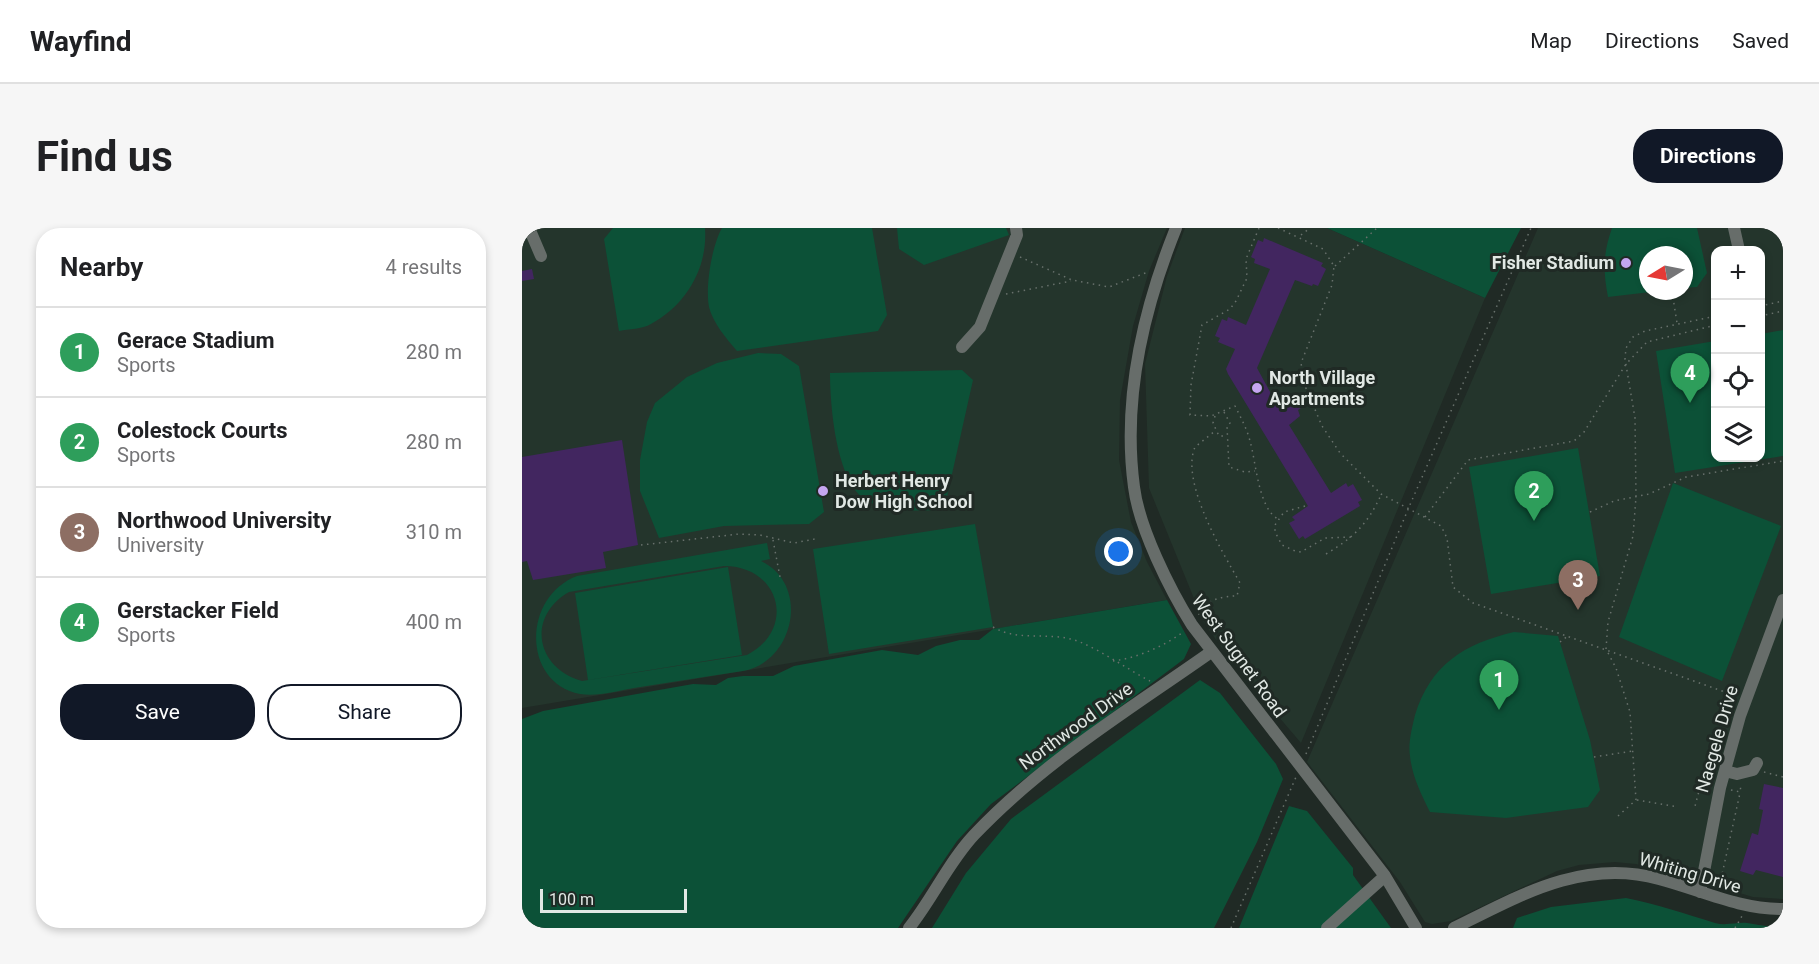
<!DOCTYPE html>
<meta charset="utf-8">
<style>
:root{--surface:#fff;--page:#f6f6f6;--text:#202124;--muted:#757577;--line:#e0e0e0;--accent:#111827}
body{margin:0;font-family:Roboto,sans-serif;background:var(--page);color:var(--text)}
.controls{position:absolute;right:18px;top:18px;display:grid;overflow:hidden;border-radius:12px;box-shadow:0 3px 9px #0003}
.controls button{width:54px;height:54px;display:grid;place-items:center;padding:0;border:0;border-bottom:2px solid var(--line);background:var(--surface);color:var(--text);font:30px sans-serif}
.compass{position:absolute;left:1117px;top:18px;width:54px;height:54px;border-radius:50%;background:var(--surface);box-shadow:0 3px 9px #0003;rotate:260deg}
.scale{position:absolute;left:18px;bottom:15px;width:147px;box-sizing:border-box;padding-left:6px;border:3px solid #e1e8e4;border-top:0;font-size:16px;line-height:21px;white-space:nowrap;color:#e1e8e4;-webkit-text-stroke:4px #202a25;paint-order:stroke}
.you{position:absolute;left:597px;top:324px;width:21px;height:21px;margin:-15px;border:4px solid #fff;border-radius:50%;background:#1a73e8;box-shadow:0 0 0 9px #1a73e833}
.badge{display:grid;place-items:center;width:39px;height:39px;border-radius:50%;background:var(--accent);color:#fff;font-size:20px;font-weight:700}
.pin{position:absolute;translate:-50% -50px;filter:drop-shadow(0 2px 3px #0008)}
.pin::after{content:'';position:absolute;top:32px;width:21px;height:18px;background:inherit;clip-path:polygon(0 0,100% 0,50% 100%)}
.list{margin:0;padding:0;list-style:none}
h2{display:flex;justify-content:space-between;align-items:center;height:78px;margin:0;padding:0 24px;font-size:26px}
h2 small{font-size:20px;font-weight:400;color:var(--muted)}
.list li{display:grid;grid-template-columns:39px 1fr auto;gap:18px;align-items:center;box-sizing:border-box;height:90px;padding:0 24px;border-top:2px solid var(--line)}
.list b{display:block;font-size:22px;white-space:nowrap}
.list p{margin:0;font-size:20px;white-space:nowrap;color:var(--muted)}
.list em{font-size:20px;font-style:normal;color:var(--muted)}
.actions{display:flex;gap:12px;padding:18px 24px}
.actions a{flex:1;padding:14px 0;border:2px solid var(--accent);border-radius:24px;text-align:center;font-size:21px;color:var(--accent)}
.actions .main{background:var(--accent);color:#fff}
.icon{flex:none;width:33px;height:33px;fill:none;stroke:currentColor;stroke-width:2;stroke-linecap:round;stroke-linejoin:round}
.map{position:relative;flex:none;width:1261px;height:700px;overflow:hidden;border-radius:24px}
header{display:flex;align-items:center;gap:36px;box-sizing:border-box;height:84px;padding:0 30px;background:var(--surface);border-bottom:2px solid var(--line)}
header strong{font-size:28px}
nav{display:flex;gap:33px;margin-inline-start:auto;font-size:21px}
.intro{display:flex;align-items:center;justify-content:space-between;box-sizing:border-box;height:144px;padding:0 36px}
h1{margin:0;font-size:42px}
.button{padding:15px 27px;border-radius:24px;background:var(--accent);color:#fff;font-size:21px;font-weight:700}
main{display:flex;gap:36px;padding:0 36px}
aside{flex:1;background:var(--surface);border-radius:24px;box-shadow:0 3px 9px #0003}
.map>svg:first-child{display:block}
.built{fill:#24352c;fill-rule:evenodd}
.green{fill:#0c5137;fill-rule:evenodd}
.building{fill:#422660}
.lines{fill:none;stroke-linecap:round;stroke-linejoin:round}
.path{stroke:#68716c;stroke-width:1.5;stroke-dasharray:1.5 4.5;stroke-linecap:butt}
.minor{stroke:#676d6a;stroke-width:12}
.poi-dot{fill:#c5a6f0;stroke:#202a25;stroke-width:2}
.labels{text-anchor:middle;stroke-width:6;stroke-linejoin:round;paint-order:stroke}
.poi-label{font-size:18px;font-weight:bold;fill:#e1e8e4;stroke:#202a25;text-anchor:start}
.street-label{font-size:18px;fill:#e1e8e4;stroke:#202a25}
</style>
<header>
<strong>Wayfind</strong>
<nav><a>Map</a><a>Directions</a><a>Saved</a></nav>
</header>
<div class="intro"><h1>Find us</h1><a class="button">Directions</a></div>
<main>
<aside>
<h2>Nearby<small>4 results</small></h2>
<ul class="list">
<li><span class="badge" style="background:#2e9e5b">1</span><div><b>Gerace Stadium</b><p>Sports</p></div><em>280 m</em></li>
<li><span class="badge" style="background:#2e9e5b">2</span><div><b>Colestock Courts</b><p>Sports</p></div><em>280 m</em></li>
<li><span class="badge" style="background:#8d6e63">3</span><div><b>Northwood University</b><p>University</p></div><em>310 m</em></li>
<li><span class="badge" style="background:#2e9e5b">4</span><div><b>Gerstacker Field</b><p>Sports</p></div><em>400 m</em></li>
</ul>
<div class="actions"><a class="main">Save</a><a>Share</a></div>
</aside>
<div class="map">
<svg width="1261" height="700" viewBox="0 0 1261 700">
<rect width="100%" height="100%" fill="#202a25"/>
<path class="built" d="M0,0H645L627,43L611,98L598,172L597,232L609,294L625,334L645,372L0,480Z
M663,0H805L963,70L779,515L711,435L682,395L627,260L623,136L645,48Z
M1016,0H1261V671L1231,669L1158,647L1114,636L1093,634L1057,637L1035,643L929,693L910,696L903,694L878,654L785,534ZM1194,22H1238V230H1194ZM1126,27H1162V63H1126Z"/>
<path class="green" d="M91,0H183C186,40 164,77 129,96C120,101 107,101 97,103L82,11Z
M200,0H350L365,87L356,103L215,123C204,110 191,95 187,79C183,59 190,17 200,0Z
M375,0H484L487,7L402,37L377,21Z
M805,0H999L963,70Z
M1090,0H1175L1185,45L1175,59L1162,60V27H1126V63H1137L1086,69C1081,43 1081,25 1090,0Z
M1261,102V228L1153,245L1134,123L1193,113L1194,230H1238L1239,106Z
M236,125L259,126L277,138L302,284L287,296L202,298L137,310L118,263V232L125,194L133,175L165,149L195,135Z
M440,142L451,152L422,282C397,282 366,286 344,272C314,254 308,177 308,145Z
M1056,220L1078,348L969,366L947,239Z
M1151,255L1259,298L1200,453L1097,409Z
M453,296L471,399L307,426L291,321Z
M245,315L248,331L239,333C289,357 272,434 221,443C184,449 148,454 112,460C95,463 75,469 58,466C0,455 0,369 55,348ZM202,338C258,338 275,401 225,427L60,453C14,440 4,389 47,364Z
M206,339L220,427L66,452L53,365Z
M645,372L669,416L662,431L469,576L435,613L376,700H0V491L21,483L137,462L171,456L194,457L206,450L221,448H251L272,438L360,422L396,427L414,418L438,412H457L471,401Z
M992,404L1036,408L1068,512L1078,562L1066,579L984,590L908,584C899,566 890,548 888,528C886,515 890,500 893,487C909,436 942,416 992,404Z
M678,452L698,465L754,536L761,551L735,614L692,700H410L444,645L489,591Z
M767,578L785,583L831,640V647L869,700H717Z
M1104,670C1135,676 1164,686 1193,695C1204,698 1215,694 1225,695C1239,697 1246,700 1261,696V700H991L995,690L1029,679Z"/>
<path class="building" d="M742,10L801,35L799,38L804,41L796,58L791,56L790,58L773,52L735,140L753,173L766,167L770,172L773,170L779,180L776,182L778,188L767,197L809,265L824,255L826,259L831,256L840,272L836,274L838,278L783,311L781,308L777,311L767,295L773,292L770,289L786,278L706,146L704,141L713,121L696,114L698,110L693,108L700,91L705,93L706,89L724,97L748,41L732,35L733,31L729,29L736,12L741,14Z
M10,41L12,51L0,53V43Z
M100,212L116,317L81,324L84,340L11,352L5,333L0,334V229Z
M1242,556L1261,560V649L1234,642L1231,647L1218,643L1230,605L1236,607L1241,582L1237,581Z"/>
<g class="lines">
<path class="path" d="M737,0L724,31L725,50L714,73L708,81L680,97L669,157L668,187L689,188L713,178C719,190 725,201 728,213C734,233 736,280 756,291
M756,0L801,21L812,38L810,57L779,135L783,158L800,198L818,225L859,266L919,298L925,310L931,359L951,375L1203,464L1172,582
M779,7L788,0
M498,29L550,52L587,59L626,44
M813,38L855,0
M1150,63L1155,95
M484,66L549,53
M1238,78L1261,73
M1238,88L1261,83
M702,184L708,195L705,198L707,239L723,244L733,243
M693,188L691,195L697,208H704
M783,278L762,284L753,297V304L760,317L773,323L779,324L803,310L832,309
M1068,284L1092,273L1127,266L1164,249L1261,233
M903,289L946,232L1052,213L1062,204L1104,136L1125,114L1194,97
M251,312L258,349
M119,317L217,306L238,307L272,315L293,311
M804,326C832,309 845,297 859,267
M677,387L678,381C689,371 701,368 715,368L718,355C701,325 658,254 673,219L693,203
M471,399C498,415 529,402 558,414C582,424 605,441 628,453
M1038,414L1047,407
M591,433C615,430 640,419 660,405
M784,526L887,279L1009,0
M1072,529L1111,523
M1242,544L1261,549
M1209,562L1218,564L1219,557
M1115,572L1156,579
M1096,588L1114,572L1108,484L1094,440L1084,421L1086,394L1111,308L1114,269L1113,190L1103,131L1104,120L1111,109L1123,103L1194,88
M1199,651L1218,565
M709,700L774,549
M1213,700L1220,688"/>
<path class="minor" d="M7,0L19,28
M654,0C621,82 600,170 612,259C617,300 648,362 670,397L863,648L894,700
M1212,0L1217,22
M440,119L458,99L495,7L494,0
M1203,543L1215,546L1231,542L1235,535
M1178,664L1198,560L1218,488L1261,372
M387,700C411,670 426,635 452,607C521,534 608,481 689,424
M805,700L863,648
M932,700C997,668 1061,630 1137,651C1179,662 1216,681 1261,681"/>
</g>
<g class="poi-dot">
<circle cx="1104" cy="35" r="6"/>
<circle cx="735" cy="160" r="6"/>
<circle cx="301" cy="263" r="6"/>
</g>
<g class="labels">
<g class="poi-label">
<text x="1092" y="41" text-anchor="end">Fisher Stadium</text>
<text x="747" y="156">North Village<tspan x="747" dy="21">Apartments</tspan></text>
<text x="313" y="259">Herbert Henry<tspan x="313" dy="21">Dow High School</tspan></text>
</g>
<g class="street-label">
<text transform="translate(717 428) rotate(54)" y="6">West Sugnet Road</text>
<text transform="translate(554 498) rotate(-36)" y="6">Northwood Drive</text>
<text transform="translate(1195 511) rotate(-74)" y="6">Naegele Drive</text>
<text transform="translate(1168 645) rotate(16)" y="6">Whiting Drive</text>
</g>
</g>
</svg>
<div class="controls">
<button>+</button>
<button>−</button>
<button><svg class="icon" aria-label="locate" viewBox="0 0 24 24"><circle cx="12" cy="12" r="6"/><path d="M12 2v4M12 18v4M2 12h4M18 12h4"/></svg></button>
<button><svg class="icon" aria-label="layers" viewBox="0 0 24 24"><path d="M12 4l9 5-9 5-9-5zM3 14l9 5 9-5"/></svg></button>
</div>
<svg class="compass" viewBox="-18 -18 36 36"><path d="M0-13l5 13h-10z" fill="#e53935"/><path d="M0 13l5-13h-10z" fill="#757577"/></svg>
<div class="scale">100 m</div>
<div class="you"></div>
<div class="pin badge" style="left:977px;top:482px;background:#2e9e5b">1</div>
<div class="pin badge" style="left:1012px;top:293px;background:#2e9e5b">2</div>
<div class="pin badge" style="left:1056px;top:382px;background:#8d6e63">3</div>
<div class="pin badge" style="left:1168px;top:175px;background:#2e9e5b">4</div>
</div>
</main>
